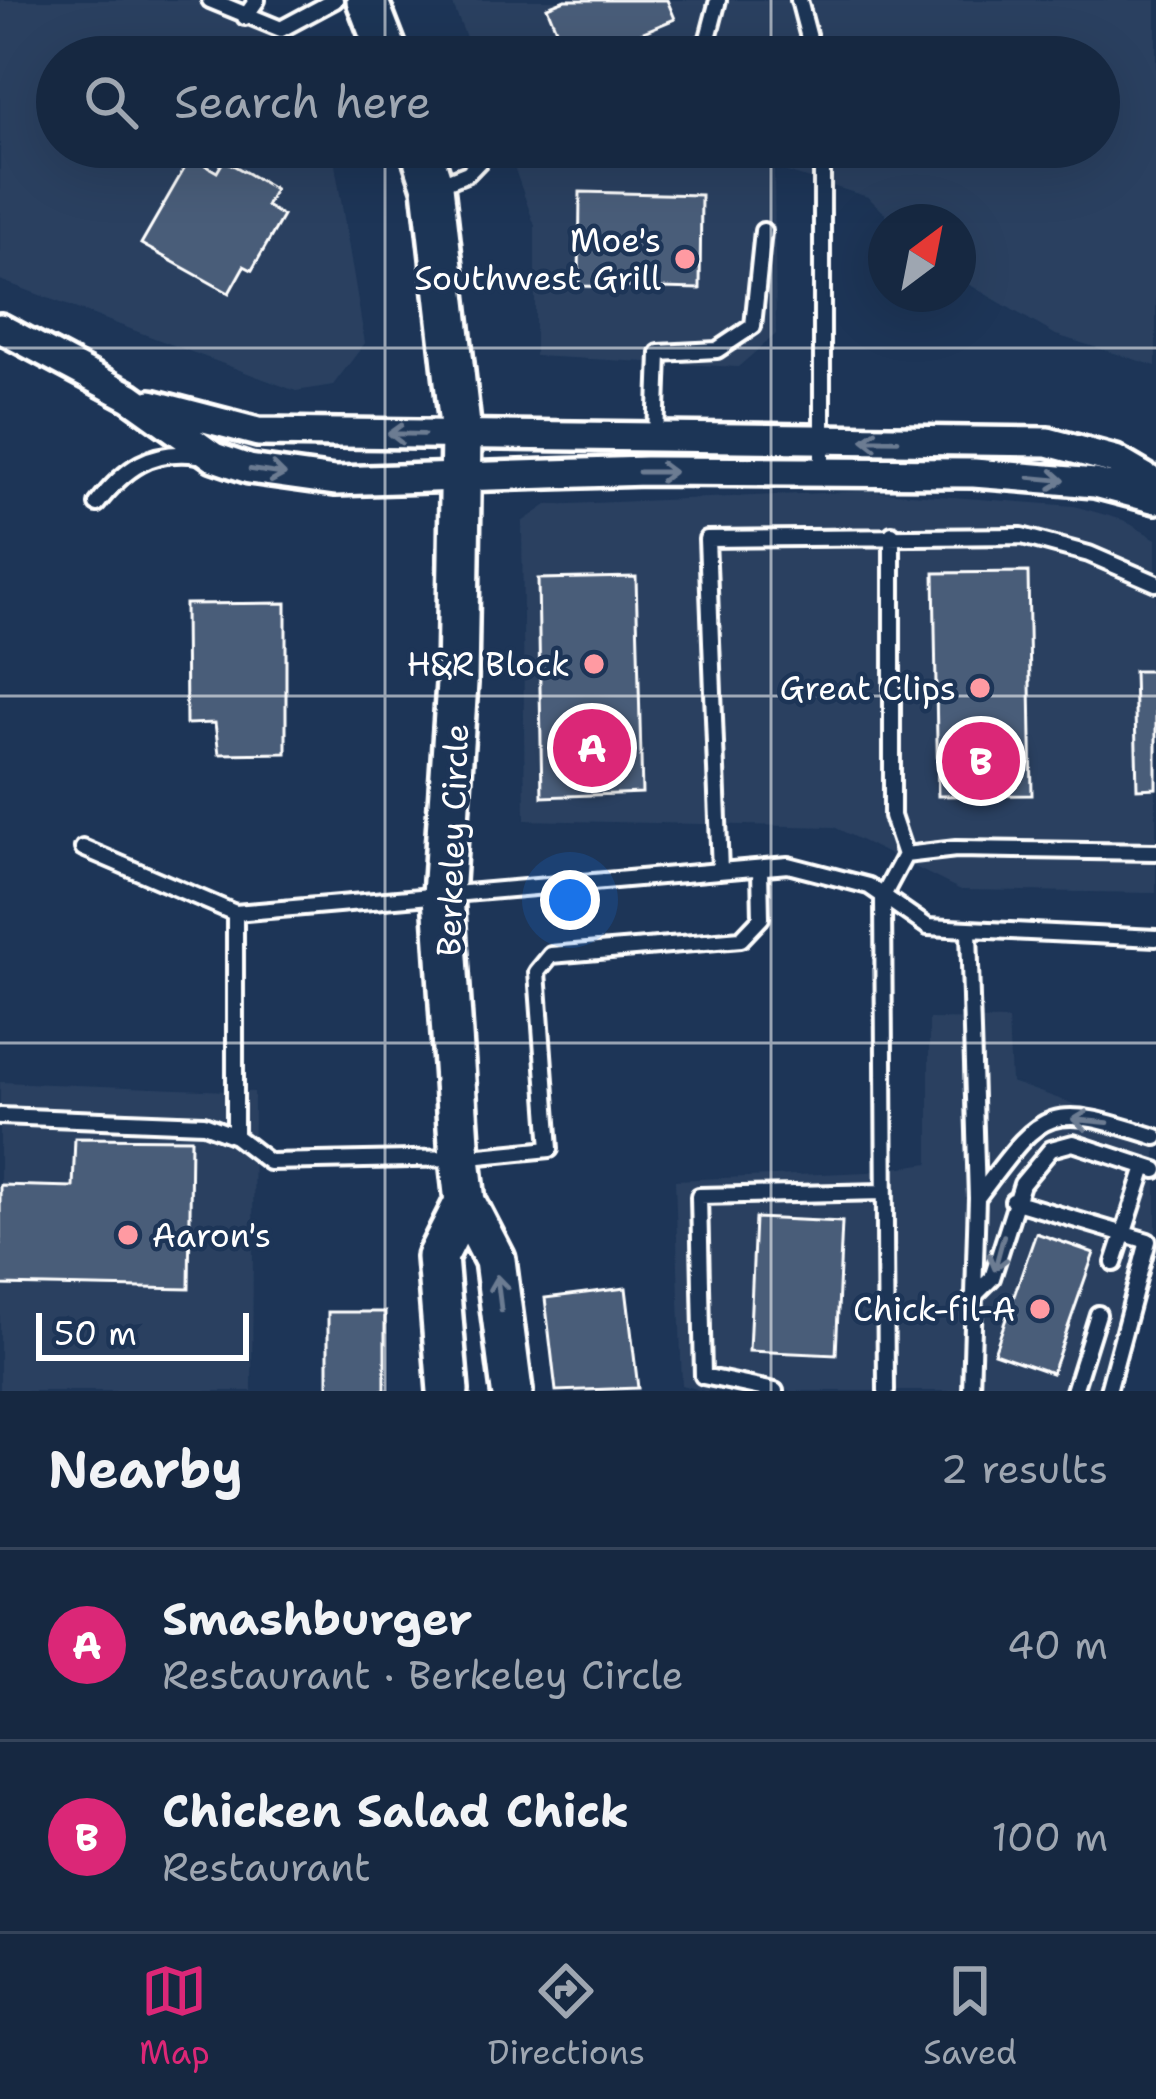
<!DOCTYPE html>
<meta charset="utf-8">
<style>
:root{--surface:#162841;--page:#23344c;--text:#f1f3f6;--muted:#9ea6b1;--line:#35445a;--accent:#db2777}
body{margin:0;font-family:"Shantell Sans",sans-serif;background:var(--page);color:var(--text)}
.compass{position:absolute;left:868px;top:204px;width:108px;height:108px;border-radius:50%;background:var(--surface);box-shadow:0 12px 48px #0002;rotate:32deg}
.scale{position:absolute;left:36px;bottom:30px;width:213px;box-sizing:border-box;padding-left:12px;border:6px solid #fff;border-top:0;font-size:33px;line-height:42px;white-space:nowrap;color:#fff;-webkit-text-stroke:9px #1d3557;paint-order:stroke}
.you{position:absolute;left:570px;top:900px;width:42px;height:42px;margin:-30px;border:9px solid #fff;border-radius:50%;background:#1a73e8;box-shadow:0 0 0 18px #1a73e833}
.badge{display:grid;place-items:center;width:78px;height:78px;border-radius:50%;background:var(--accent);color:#fff;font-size:39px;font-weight:700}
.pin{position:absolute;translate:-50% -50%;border:6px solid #fff;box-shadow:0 3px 12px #0006}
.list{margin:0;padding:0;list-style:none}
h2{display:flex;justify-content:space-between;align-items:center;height:156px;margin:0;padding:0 48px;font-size:51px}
h2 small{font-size:39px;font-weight:400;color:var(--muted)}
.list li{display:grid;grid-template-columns:78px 1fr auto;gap:36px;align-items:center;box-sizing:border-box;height:192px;padding:0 48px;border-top:3px solid var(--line)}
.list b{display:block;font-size:45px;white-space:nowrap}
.list p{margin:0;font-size:39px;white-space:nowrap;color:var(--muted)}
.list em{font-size:39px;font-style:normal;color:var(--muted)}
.icon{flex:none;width:66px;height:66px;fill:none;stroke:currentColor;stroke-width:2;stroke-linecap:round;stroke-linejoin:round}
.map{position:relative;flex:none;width:1156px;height:1391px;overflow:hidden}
.search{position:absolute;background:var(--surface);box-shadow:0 12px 48px #0002;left:36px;right:36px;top:36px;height:132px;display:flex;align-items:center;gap:30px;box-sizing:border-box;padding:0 42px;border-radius:66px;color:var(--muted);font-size:45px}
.sheet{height:540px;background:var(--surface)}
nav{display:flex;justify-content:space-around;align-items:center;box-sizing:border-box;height:168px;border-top:3px solid var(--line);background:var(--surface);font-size:33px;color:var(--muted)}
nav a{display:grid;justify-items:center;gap:6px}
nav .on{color:var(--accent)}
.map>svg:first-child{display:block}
.built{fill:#2a4161}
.building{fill:#4a5d79;stroke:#fff;stroke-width:3}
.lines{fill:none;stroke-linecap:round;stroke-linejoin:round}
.lane-casing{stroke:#fff;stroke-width:22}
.street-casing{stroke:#fff;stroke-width:36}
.secondary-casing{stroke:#fff;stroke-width:48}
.lane{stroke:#1d3557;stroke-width:14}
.street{stroke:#1d3557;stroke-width:27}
.secondary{stroke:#1d3557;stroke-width:39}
.oneway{stroke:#6c7c92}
.grid{fill:none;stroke:#fff;stroke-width:3;stroke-opacity:0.55}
.poi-dot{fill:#ff9aa2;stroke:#1d3557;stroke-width:4.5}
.labels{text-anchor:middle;stroke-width:9;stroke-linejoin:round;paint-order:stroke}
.poi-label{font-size:33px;fill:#fff;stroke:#1d3557;text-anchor:end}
.street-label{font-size:33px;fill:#fff;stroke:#1d3557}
</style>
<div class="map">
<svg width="1156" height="1391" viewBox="0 0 1156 1391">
<rect width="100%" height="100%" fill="#1d3557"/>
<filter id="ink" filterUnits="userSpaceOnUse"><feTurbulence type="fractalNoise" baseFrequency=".00833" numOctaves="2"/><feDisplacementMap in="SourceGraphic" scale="24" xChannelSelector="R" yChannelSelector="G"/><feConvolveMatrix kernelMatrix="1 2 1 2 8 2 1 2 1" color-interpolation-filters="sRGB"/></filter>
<g filter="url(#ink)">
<path class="built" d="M0,0H263L305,57H57V147H332L365,343L333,385L296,391L0,280Z
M1156,0V366L1056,335L958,278V222H894L868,197L774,168L776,334L738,367L535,356V226L507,147H1099V57H474L451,0Z
M869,491L1074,506L1123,520L1156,539V893L961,890L834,827L525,820L522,522L547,505Z
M929,1019L1008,1020L1011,1082L1156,1133V1230L1118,1391H704L682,1385L675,1180L868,1172L929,1163Z
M0,1082L254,1092L252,1391H0Z"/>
<path class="building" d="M565,0H667L675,19L610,46L607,37L566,54L547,7Z
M191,157L217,172L224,160L275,189L266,206L283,216L252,270L244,266L229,293L141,244Z
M580,192L701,195L700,289L579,286Z
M1028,572L1032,795L938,796L934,573Z
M636,577L642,793L542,797L538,579Z
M286,603V753L219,754L215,723L186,724L185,604Z
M1134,671H1156V788L1137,789Z
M75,1138L191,1139L189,1289L0,1285V1185L73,1187Z
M755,1218L842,1222L836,1355L749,1351Z
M1036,1233L1094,1253L1052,1373L994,1353Z
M626,1288L638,1388L556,1391L545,1298Z
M328,1312H385V1391H328Z"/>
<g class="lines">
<g class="lane-casing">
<path id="lane" d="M210,0L281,29L335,0
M799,0L814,57
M245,17L257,0
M673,57L707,42L718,0
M822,147V472
M438,185L468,173L493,147
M656,437L659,353L717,350L753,326L763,231
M97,504C124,469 152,448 198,455
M892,534V816L905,855
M83,848L235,913L788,865L869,886L928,927L1156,938
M720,871L707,539L1022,536L1089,554L1156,583
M969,931L977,1198L971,1391
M0,1116L204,1124L235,1136L269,1162L460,1158L550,1149L537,972L551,955L741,939L761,918L760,868
M235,1136V913
M977,1198C1044,1109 1044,1101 1156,1137
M1013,1201L1148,1241L1108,1391
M1114,1263L1145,1167
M972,1298L992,1278L1022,1184L1051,1149L1073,1143L1156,1170
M775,1391L703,1376L699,1196L884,1192
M886,1391L883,896L905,855L956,849L1156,852
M1074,1391L1098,1314"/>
</g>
<g class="street-casing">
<path id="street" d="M0,328L130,397L214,457L249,469L335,481L646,471L974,473L1095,483L1156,499
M151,404L258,432L1048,442L1115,460L1156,484"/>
</g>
<g class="secondary-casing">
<path id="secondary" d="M367,0L389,57
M420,147L433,187L461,434L457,683L443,896L460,1158L465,1202L495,1260L512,1391
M448,1391L437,1257L465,1202"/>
</g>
<use href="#lane" class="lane"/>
<use href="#street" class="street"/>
<use href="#secondary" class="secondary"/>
</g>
<defs><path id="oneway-shaft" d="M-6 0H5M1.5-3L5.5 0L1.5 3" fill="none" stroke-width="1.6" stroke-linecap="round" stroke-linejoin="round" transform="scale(3)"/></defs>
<g class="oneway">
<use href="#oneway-shaft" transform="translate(406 434) rotate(-179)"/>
<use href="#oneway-shaft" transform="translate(880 440) rotate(-179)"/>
<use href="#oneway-shaft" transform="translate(268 472) rotate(8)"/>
<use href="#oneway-shaft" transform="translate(657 472)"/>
<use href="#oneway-shaft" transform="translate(1047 479) rotate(5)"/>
<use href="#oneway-shaft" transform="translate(1090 1121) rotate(-175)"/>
<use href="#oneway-shaft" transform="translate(999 1253) rotate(105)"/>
<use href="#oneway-shaft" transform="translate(499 1293) rotate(-97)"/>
</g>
</g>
<path class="grid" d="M385,0V57M771,0V57M385,147V1391M771,147V1391M0,348H1156M0,696H1156M0,1043H1156"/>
<g class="poi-dot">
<circle cx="685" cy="259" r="12"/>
<circle cx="594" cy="664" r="12"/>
<circle cx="980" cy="688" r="12"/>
<circle cx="128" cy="1235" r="12"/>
<circle cx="1040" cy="1309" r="12"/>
</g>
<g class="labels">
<g class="poi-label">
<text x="661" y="252">Moe's<tspan x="661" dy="38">Southwest Grill</tspan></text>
<text x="570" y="676">H&amp;R Block</text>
<text x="956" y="700">Great Clips</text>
<text x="152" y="1247" text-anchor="start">Aaron's</text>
<text x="1016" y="1321">Chick-fil-A</text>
</g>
<g class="street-label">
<text transform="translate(452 840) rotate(-88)" y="12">Berkeley Circle</text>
</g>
</g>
</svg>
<svg class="compass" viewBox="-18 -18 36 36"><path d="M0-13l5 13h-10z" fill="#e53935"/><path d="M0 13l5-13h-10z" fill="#9ea6b1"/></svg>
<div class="scale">50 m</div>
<div class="you"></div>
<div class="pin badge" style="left:592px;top:748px">A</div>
<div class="pin badge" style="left:981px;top:761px">B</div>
<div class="search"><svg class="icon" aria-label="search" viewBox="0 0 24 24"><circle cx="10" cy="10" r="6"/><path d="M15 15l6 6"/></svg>Search here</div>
</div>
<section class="sheet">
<h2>Nearby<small>2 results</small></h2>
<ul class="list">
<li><span class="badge">A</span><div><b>Smashburger</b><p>Restaurant · Berkeley Circle</p></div><em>40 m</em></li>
<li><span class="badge">B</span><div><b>Chicken Salad Chick</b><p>Restaurant</p></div><em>100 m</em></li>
</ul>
</section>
<nav>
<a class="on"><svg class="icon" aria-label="map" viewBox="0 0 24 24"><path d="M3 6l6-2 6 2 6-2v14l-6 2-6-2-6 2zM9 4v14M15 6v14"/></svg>Map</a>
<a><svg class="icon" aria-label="directions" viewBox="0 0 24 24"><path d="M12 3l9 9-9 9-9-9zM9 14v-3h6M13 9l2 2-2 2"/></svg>Directions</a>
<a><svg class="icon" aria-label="saved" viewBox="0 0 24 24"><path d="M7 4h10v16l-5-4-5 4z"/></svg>Saved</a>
</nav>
